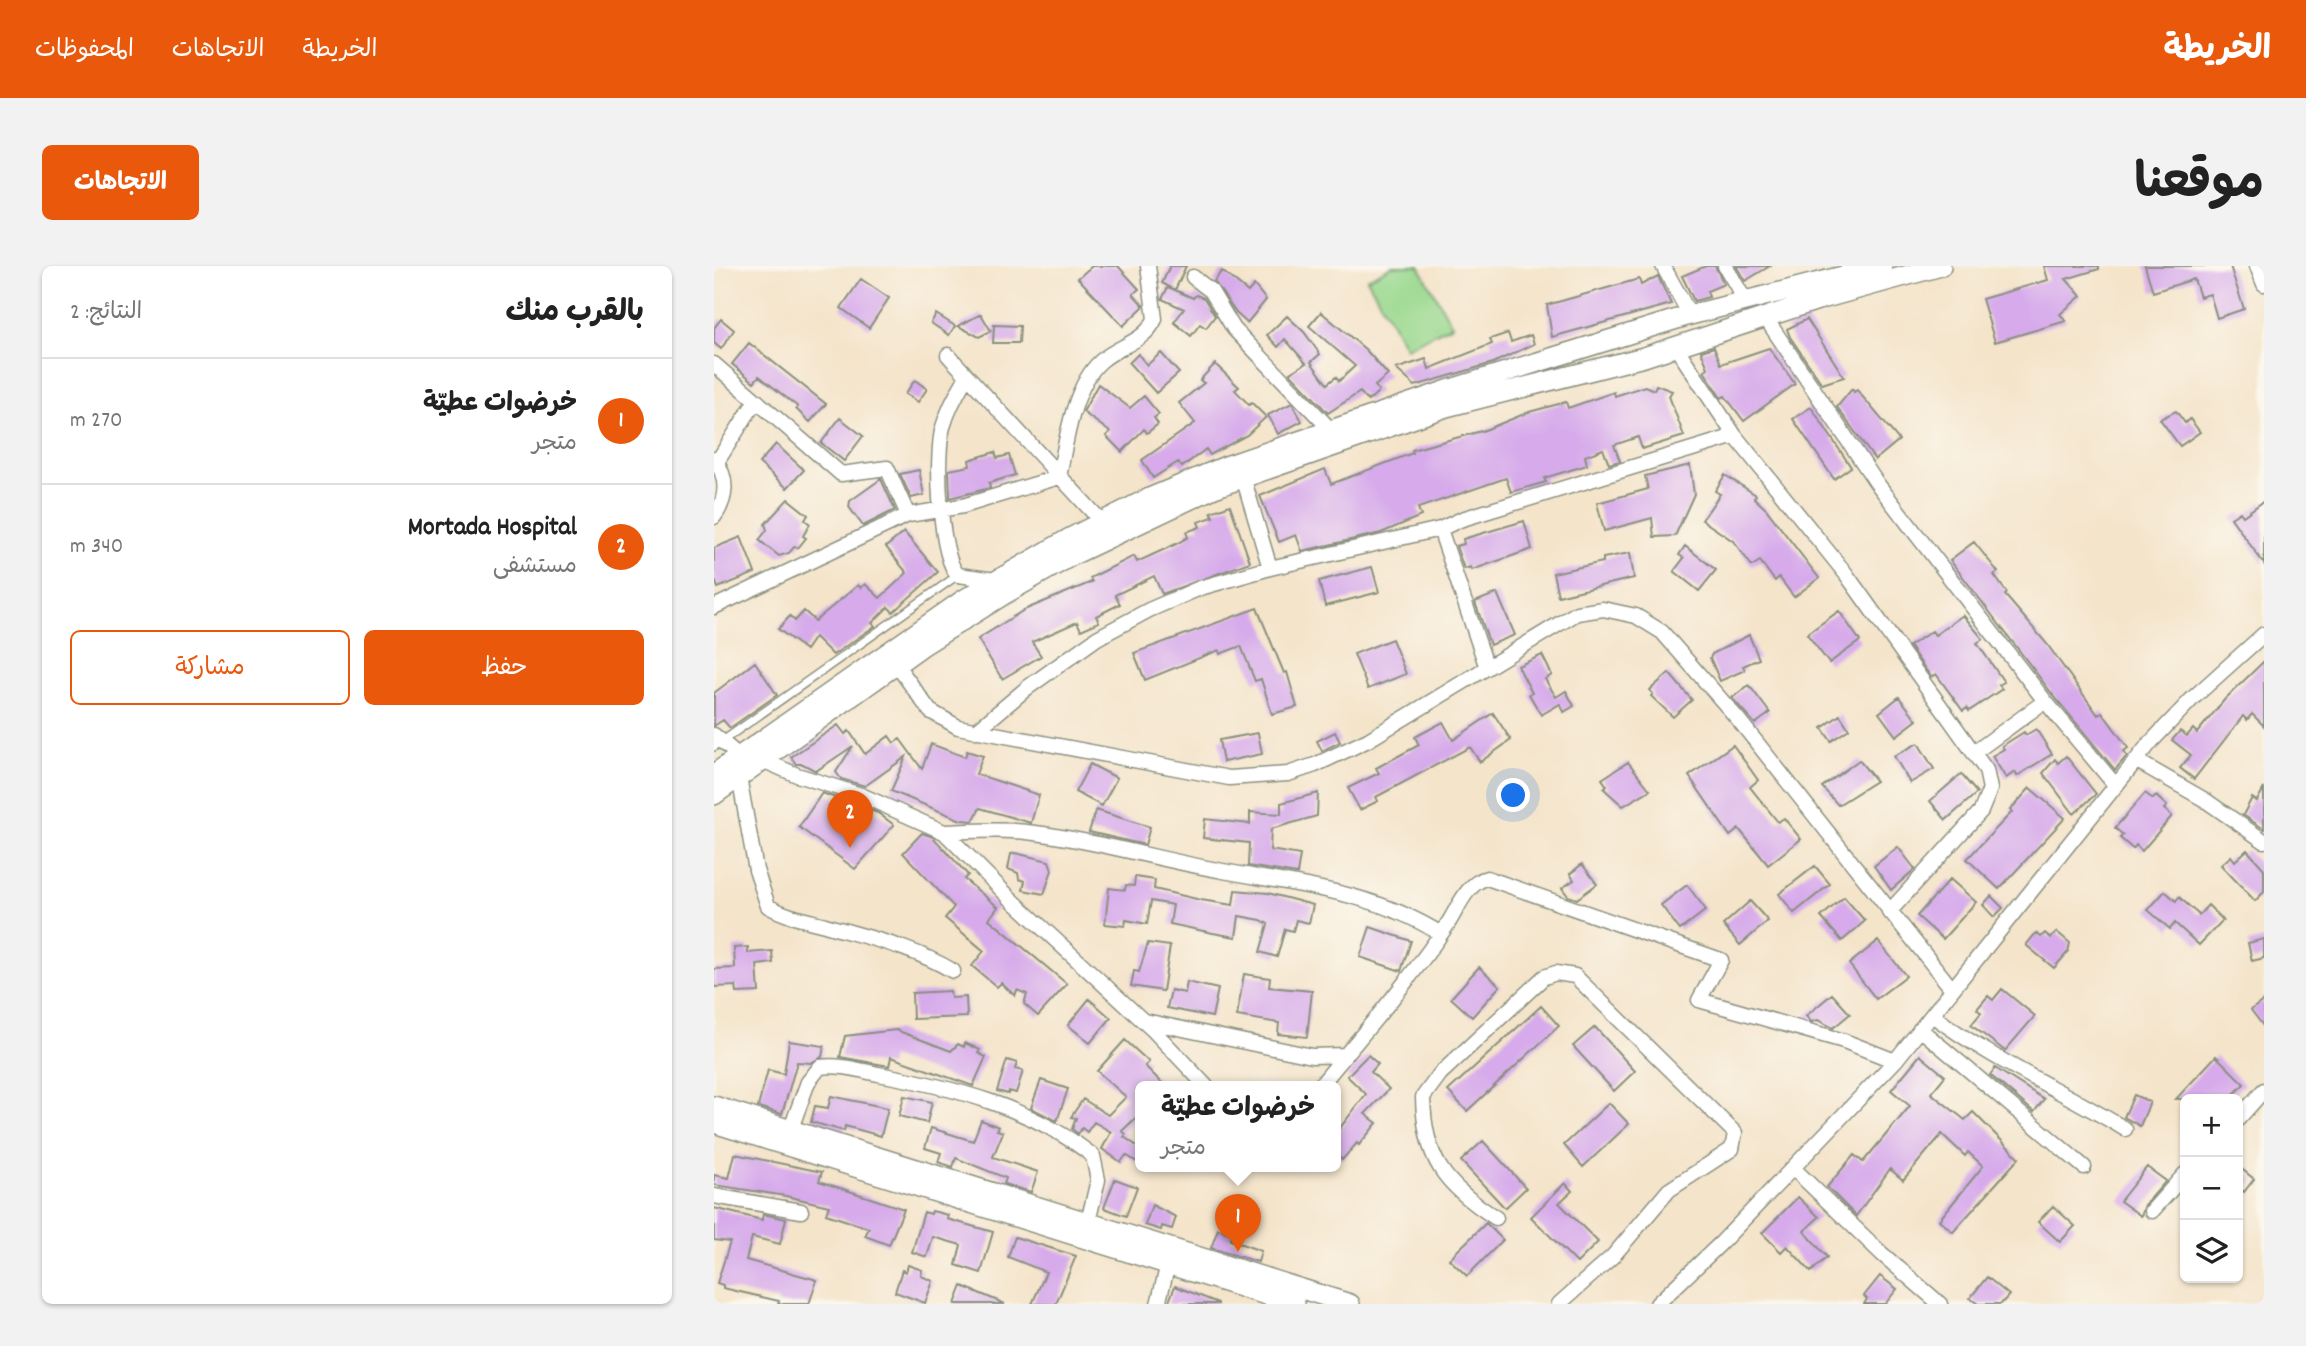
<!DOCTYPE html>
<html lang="ar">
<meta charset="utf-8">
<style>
:root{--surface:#fff;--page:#f2f2f2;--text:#222;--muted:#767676;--line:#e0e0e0;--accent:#ea580c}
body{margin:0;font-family:Dekko,"Playpen Sans Arabic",sans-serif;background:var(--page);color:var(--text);direction:rtl}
.controls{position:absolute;right:21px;bottom:21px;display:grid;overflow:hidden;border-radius:10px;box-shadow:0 2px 5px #0004}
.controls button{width:63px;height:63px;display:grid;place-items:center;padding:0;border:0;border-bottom:2px solid var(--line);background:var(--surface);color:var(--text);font:35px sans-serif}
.you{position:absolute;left:800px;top:530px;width:24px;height:24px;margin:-18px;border:5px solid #fff;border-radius:50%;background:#1a73e8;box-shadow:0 0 0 10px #1a73e833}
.badge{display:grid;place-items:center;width:46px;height:46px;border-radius:50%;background:var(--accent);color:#fff;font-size:23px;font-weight:700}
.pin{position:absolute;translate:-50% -58px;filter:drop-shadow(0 2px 4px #0008)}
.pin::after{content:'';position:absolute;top:37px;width:24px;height:21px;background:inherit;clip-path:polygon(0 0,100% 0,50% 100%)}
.popup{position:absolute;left:421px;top:815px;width:206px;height:91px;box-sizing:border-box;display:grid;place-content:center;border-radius:10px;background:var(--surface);filter:drop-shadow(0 2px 5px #0005);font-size:23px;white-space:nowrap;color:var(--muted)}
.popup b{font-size:26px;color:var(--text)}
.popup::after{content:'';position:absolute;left:50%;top:100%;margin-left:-14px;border:14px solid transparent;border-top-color:var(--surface)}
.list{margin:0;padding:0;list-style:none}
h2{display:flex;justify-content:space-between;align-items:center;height:91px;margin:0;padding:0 28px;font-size:30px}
h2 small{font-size:23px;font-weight:400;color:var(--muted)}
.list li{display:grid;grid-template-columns:46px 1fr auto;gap:21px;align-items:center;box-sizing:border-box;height:126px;padding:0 28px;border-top:2px solid var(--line)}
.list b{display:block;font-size:26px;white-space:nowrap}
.list p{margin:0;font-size:23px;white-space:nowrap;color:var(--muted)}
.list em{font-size:23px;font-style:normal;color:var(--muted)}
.actions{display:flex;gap:14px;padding:21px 28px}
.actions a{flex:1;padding:16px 0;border:2px solid var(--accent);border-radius:10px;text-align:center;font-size:24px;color:var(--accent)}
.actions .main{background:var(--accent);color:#fff}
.icon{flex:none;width:38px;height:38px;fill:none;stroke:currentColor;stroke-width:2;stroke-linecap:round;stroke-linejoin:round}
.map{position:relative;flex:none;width:1550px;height:1038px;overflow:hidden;direction:ltr;border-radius:10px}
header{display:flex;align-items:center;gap:42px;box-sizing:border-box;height:98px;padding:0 35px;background:var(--accent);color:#fff}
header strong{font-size:33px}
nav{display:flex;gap:38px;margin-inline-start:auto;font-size:24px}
.intro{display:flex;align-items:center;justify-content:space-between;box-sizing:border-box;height:168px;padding:0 42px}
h1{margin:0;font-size:49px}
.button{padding:18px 32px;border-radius:10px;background:var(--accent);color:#fff;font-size:24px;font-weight:700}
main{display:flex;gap:42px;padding:0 42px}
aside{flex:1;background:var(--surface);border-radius:10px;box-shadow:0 2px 5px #0004}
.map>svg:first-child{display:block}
.green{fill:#99d88e;stroke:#5c8a61;stroke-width:2}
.building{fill:#d7abeb}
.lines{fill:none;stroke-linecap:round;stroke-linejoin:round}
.lane-casing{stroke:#8a907f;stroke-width:10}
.street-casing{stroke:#8a907f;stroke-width:17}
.secondary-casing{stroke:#8a907f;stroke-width:22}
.lane{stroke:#fff;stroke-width:7}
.street{stroke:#fff;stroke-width:14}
.secondary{stroke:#fff;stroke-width:19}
</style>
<header>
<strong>الخريطة</strong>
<nav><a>الخريطة</a><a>الاتجاهات</a><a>المحفوظات</a></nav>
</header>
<div class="intro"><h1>موقعنا</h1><a class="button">الاتجاهات</a></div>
<main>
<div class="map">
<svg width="1550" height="1038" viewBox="0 0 1550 1038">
<rect width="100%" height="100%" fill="#fbf7ec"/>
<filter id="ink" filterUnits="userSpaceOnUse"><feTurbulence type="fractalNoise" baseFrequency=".0143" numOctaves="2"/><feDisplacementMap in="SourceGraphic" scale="14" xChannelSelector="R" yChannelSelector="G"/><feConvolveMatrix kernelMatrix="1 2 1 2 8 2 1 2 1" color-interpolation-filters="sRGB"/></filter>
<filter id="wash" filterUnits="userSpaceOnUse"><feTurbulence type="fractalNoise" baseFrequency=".00686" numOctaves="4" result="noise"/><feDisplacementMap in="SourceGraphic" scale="28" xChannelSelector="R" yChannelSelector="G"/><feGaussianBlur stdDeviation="1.57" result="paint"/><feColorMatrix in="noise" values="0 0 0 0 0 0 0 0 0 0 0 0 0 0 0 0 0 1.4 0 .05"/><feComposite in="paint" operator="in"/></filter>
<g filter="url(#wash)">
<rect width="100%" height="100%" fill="#f4e4ca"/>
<path class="green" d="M678,0H705L738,59L692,82L653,13Z"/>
<g id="blocks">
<path class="building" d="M378,0H404L425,23L419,28L430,40L409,60L364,12Z
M456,0H472L461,24L448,17Z
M992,0H1001L1010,18L993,25L995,31L980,35L968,10Z
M1022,0H1056L1031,15Z
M1330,0H1385V3L1352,13L1367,30L1346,48L1352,55L1281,76L1268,33L1334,14Z
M1431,0H1516L1530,43L1503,52L1496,28L1486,31L1480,13L1439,26Z
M508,5L534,26L540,19L552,34L533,57L522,47L500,15Z
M944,10L957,38L838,71L833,39L925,13L927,19Z
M147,13L175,32L155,62L127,42Z
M454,21L479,32L482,29L490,32L501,50L492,62L486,58L477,70L460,56L470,43L448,33Z
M607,46L652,84L674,109L661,120L665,125L654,135L646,126L614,147L576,107L592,97L571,73L564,81L553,69L573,50L590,66L606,88L597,96L613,118L622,111L625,115L641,100L595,60Z
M222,48L241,60L235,69L217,57Z
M267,48L277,65L265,71L244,60Z
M7,53L20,64L7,83L0,77V62Z
M1093,53L1130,111L1108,118L1076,71L1073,63Z
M280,59L306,60L305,77H279Z
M794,67L797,76L817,69L820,78L779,97L701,120L682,103L712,93L715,103L778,78L776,73Z
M35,77L112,138L96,156L82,143L84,141L45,110L40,116L18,98Z
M1000,81L1007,98L1055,82L1081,118L1030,155L1011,130L1007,132L990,105L994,102L987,85Z
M447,87L465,107L442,127L415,97L424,88L433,99Z
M501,98L525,121L521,124L535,139L538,137L552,151L533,169L496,189L492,183L468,201L464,196L439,212L428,194L481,157L465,137L490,117L486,114Z
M201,114L213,123L204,136L191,128Z
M384,118L416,142L430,130L445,148L440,152L444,158L433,167L430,163L408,186L392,170L396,166L369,146Z
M942,119L958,125L955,130L970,170L928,183L924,171L900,179L906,195L895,198L889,183L871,190L873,199L830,212L832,216L797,226L792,212L704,242L707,250L667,267L588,285L582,269L565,276L546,230L611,203L617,218L699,187L698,184L771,164L815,146L852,136L854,142L900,126L901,130L931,120L940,124Z
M1138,123L1140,126L1143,124L1185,174L1161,194L1123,141Z
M578,137L588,155L564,168L554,149Z
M1097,141L1137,201L1120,213L1079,153Z
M1462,145L1471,157L1476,153L1486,166L1466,180L1446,153Z
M126,152L149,170L130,195L107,177Z
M62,178L90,204L73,222L45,197Z
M281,186L283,192L295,189L301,209L275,217L276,222L236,232L235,204L256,200L255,194Z
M976,199L980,228L961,270L940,271L938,252L890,265L883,237L934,223L931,210Z
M205,204L210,229L197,232L186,208Z
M1011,209L1042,229L1040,232L1052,243L1105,312L1080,331L1065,311L1061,315L1046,295L1038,300L1019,275L988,254L1006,228L1001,225Z
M167,213L181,244L149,260L135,241L136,235Z
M74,233L94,249L91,254L96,258L89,270L92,272L84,282L81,280L75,287L65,290L45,274L53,264L51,258Z
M1550,235V298L1517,252L1526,246L1529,250Z
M516,239L536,296L448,328L440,310L401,329L406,338L382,350L385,356L367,364L363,356L318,376L327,390L288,413L264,373L310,344L378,316L376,312L420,290L423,296L462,278L474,271L472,266L486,261L484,256L499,251L497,246Z
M810,255L818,283L758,304L757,301L750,303L742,280L750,278L749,273Z
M190,266L224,306L179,346L174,341L158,357L161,360L119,389L101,371L92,384L64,363L76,350L81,355L90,345L101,355L144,319L147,322L151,318L166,332L193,307L172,281Z
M27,271L41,307L4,322L0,311V282Z
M1260,276L1284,306L1280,309L1293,327L1291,329L1333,378L1384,449L1388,446L1414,482L1409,486L1413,490L1401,504L1339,429L1236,294Z
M971,280L1002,304L985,325L960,305L970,292L965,289Z
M916,287L920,312L844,330L839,307L889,296V292Z
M658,301L665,326L611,340L605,315Z
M783,327L801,369L776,379L761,336Z
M543,342L570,407L573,406L583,441L558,448L547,413L541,415L527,380L506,388L505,384L431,414L420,387Z
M1125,345L1146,375L1115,397L1093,368Z
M1249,349L1269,373L1263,377L1290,416L1285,419L1288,423L1255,445L1253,442L1249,445L1222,408L1217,411L1195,380L1218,365L1221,369Z
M1035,369L1045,393L1029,400L1031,404L1006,415L996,392L998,388Z
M678,373L692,408L654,423L640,388Z
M828,389L838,409L831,413L842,431L852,425L860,440L850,446L846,438L827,449L815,428L818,427L804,400Z
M1550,395V460L1538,448L1533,454L1529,450L1480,513L1466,502L1477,489L1458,474L1466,465L1473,470L1479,463L1483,467L1511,433Z
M41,396L63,429L16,462L9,454L0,460V427Z
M955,407L978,434L959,451L937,430L939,428L936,424Z
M1035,419L1056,447L1041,458L1018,432Z
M1185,431L1203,454L1182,470L1165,447Z
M779,447L797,474L766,496L756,481L662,531L664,535L646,544L634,522L665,507L662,502L705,479L701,471L729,456L739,474Z
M1126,449L1135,463L1117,475L1108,462Z
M124,459L131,468L135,465L151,488L175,470L180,477L186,473L208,503L217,478L251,491L253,485L269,490L262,508L325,529L317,557L266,542L259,555L247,554L177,525L192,491L151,520L127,513L122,506L139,480L102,505L89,498H82L77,491Z
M1322,463L1338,488L1303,510L1301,506L1292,512L1278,490L1290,483L1288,480L1310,466L1312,469Z
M621,466L626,476L608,485L603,475Z
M544,467L548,488L509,496L505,474Z
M1204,477L1220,503L1196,517L1180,490Z
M1019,479L1044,514L1036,521L1064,556L1070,552L1087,573L1054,599L1025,563L1016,570L975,510Z
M1352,490L1382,528L1360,548L1329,507L1341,493L1344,497Z
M1145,494L1162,515L1124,539L1108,521Z
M914,496L936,524L909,540L890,523L893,520L888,513Z
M376,498L403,512L388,540L361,526Z
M1247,508L1263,527L1232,554L1216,535Z
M1316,522L1351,552L1285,623L1253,593L1298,546L1296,544Z
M1550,522V563L1529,549L1538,532L1543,535Z
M108,527L164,547L180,559L141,603L85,561Z
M604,527L603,550L557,563L556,584L586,589L583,608L534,600L535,577L489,572L491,553L536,558V546L567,548V537Z
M1431,527L1439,533L1442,530L1453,540L1450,543L1458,550L1428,585L1422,579L1419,583L1406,572L1409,569L1401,562Z
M382,544L436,561L431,579L375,566Z
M208,567L219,571L254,609L250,613L284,641L275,653L353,718L324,750L310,738L313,728L303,724L301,730L287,717L283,721L258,700L270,685L231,652L240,641L189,587Z
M1184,581L1201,603L1177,624L1160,600Z
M1533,584L1550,603V626L1541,635L1507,599L1517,590L1521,595Z
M301,587L335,595L338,604L330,628L309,624L311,615L305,613L304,607L294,603L297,588Z
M868,598L883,618L863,633L854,630L848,622L860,614L856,608Z
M1101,600L1116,618L1080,647L1065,628Z
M421,611L441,614L440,623L487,634L519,639L521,624L554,627L599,639L595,657L582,654L579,665L571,663L563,691L546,686L554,658L547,654L525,650L522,671L499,667L456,658L459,639L437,635L433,658L412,654L411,660L391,658L395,622L411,624L412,619L420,620Z
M1236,613L1262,636L1229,673L1203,650Z
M973,619L992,644L966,664L947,639Z
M1451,625L1462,635L1465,631L1485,649L1494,639L1509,654L1485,679L1461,657L1456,663L1434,644Z
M1277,630L1289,642L1280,651L1269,639Z
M1130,631L1151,655L1128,675L1107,651Z
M1036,635L1054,655L1026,679L1009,659Z
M656,661L697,675L687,705L646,691Z
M1343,666L1356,677L1354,686L1340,702L1312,679L1322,667L1327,671L1331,667L1337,672Z
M1550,673V692L1538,695L1534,677Z
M1164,675L1192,710L1162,733L1135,698Z
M434,677L456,680L449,725L417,720L420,705L425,706Z
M34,681V687L58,685L59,697L43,699L45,726L23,727L22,720L0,721V703L21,702L20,682Z
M765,701L786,720L758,751L737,732Z
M530,708L556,712L555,721L598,725L593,771L564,768L565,757L523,750Z
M473,716L504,723L498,751L453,742L457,724L471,727Z
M1288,723L1321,750L1291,785L1257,759L1267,747L1263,743L1274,730L1279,734Z
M236,725L237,732L252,731L253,751L199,753L198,727Z
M1118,728L1136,748L1119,762L1104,754L1097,756L1092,750Z
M375,733L397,752L376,777L354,759Z
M1550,734V761L1537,744Z
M827,740L845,760L753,845L734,825Z
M881,761L921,805L900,825L859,780Z
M182,764L237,785L244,778L250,781L251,777L266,784L264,787L272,791L259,820L177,791L175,800L126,791L131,770Z
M411,774L435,796L431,800L451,820H426V848L408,865L412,868L410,871L426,882V898L412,889L407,896L388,883L397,866L380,856L373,866L368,862L364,868L358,863L362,852L357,851L369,833L394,849L412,831L383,805Z
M75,775L110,780L108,791L97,797L83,796L68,848L44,841L54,804L70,808Z
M654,789L664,798L657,806L675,823L651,848L663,857L645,879L643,877L628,894L622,888V867L652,828L633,810Z
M1206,789L1231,810L1217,827L1251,854L1259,846L1305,892L1239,966L1225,954L1269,900L1254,886L1251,890L1228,868L1189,914L1176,903L1142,950L1113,921L1140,889L1149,896L1196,840L1177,824Z
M1502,790L1530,818L1515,833H1462Z
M293,794L303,797L301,803L309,805L302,827L295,825L294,828L283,825Z
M1281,802L1330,833L1320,846L1276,809Z
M327,814L354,823L343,855L317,842Z
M1420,829L1436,836L1426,860L1410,851Z
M117,830L174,842L167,870L131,860L130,865L97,856L101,840L114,842Z
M190,830L218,836L213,857L185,850Z
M895,837L915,858L869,901L850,879Z
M267,854L285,861L283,864L289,866L279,891L324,906L317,926L290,918L292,912L242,892L239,901L224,896L227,887L211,882L217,862L259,875Z
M769,875L812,922L791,942L747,895Z
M21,888L108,906L105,915L190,943L175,979L151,970L155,962L112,948L115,940L72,930L0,919V909L15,912Z
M1524,900L1540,913L1530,926L1524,921Z
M1433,901L1452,915L1431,939L1427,950L1406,935Z
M401,913L423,921L412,950L390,942Z
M851,917L858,925L845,937L884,976L863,997L817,951Z
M1084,931L1105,951L1090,965L1113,991L1097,1006L1073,980L1067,986L1048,967Z
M438,939L462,951L458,963L448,960L447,964L431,959Z
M1339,940L1361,960L1346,976L1324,956Z
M0,942L48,954L49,948L72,953L66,978L38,971L32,994L103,1014L95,1038H64L65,1035L9,1022V1019L3,1017L16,976L0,974Z
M218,945L234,949L233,953L279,966L267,1007L242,999L247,979L219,971L213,991L198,986L210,946L217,948Z
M772,957L789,974L753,1010L735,993Z
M504,963L518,968L516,974L547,985L544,996L497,982Z
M301,971L362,990L342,1038H318L332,1006L294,991Z
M194,999L208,1004L207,1010L219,1015L211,1037L181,1026L188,1004L192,1006Z
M1166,1010L1183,1023L1171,1038H1150L1153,1033L1150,1030Z
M1273,1011L1295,1029L1287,1038H1264L1256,1032Z
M248,1020L291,1038H241Z
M461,1020L504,1037V1038H454Z"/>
</g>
</g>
<g filter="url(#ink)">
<use href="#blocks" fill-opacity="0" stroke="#8a907f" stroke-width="2"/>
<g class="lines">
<g class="lane-casing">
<path id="lane" d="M0,481L244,309"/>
</g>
<g class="street-casing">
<path id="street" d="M949,0L976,49
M1011,0L1031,34
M1543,0L1550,18
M479,11L497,25L520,63L616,163
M1051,51L1162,216L1331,435L1402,520
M962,81L1021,170L1132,308L1272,504L1276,523L1267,545L1175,646
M234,89L388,256
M0,98L127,208L173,202L194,249
M252,112C243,127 234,144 229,161C221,187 225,291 244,309L282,314
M0,193C15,212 13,233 0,251
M3,196L41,136
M345,211C352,176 359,120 387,95C405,79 431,76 441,53L434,0
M529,211L556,302
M726,263L773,402
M0,341L194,249L249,240L345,211
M182,398L216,445L244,461L515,512L574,508L601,499L654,474L863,347L889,343L922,350L948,366L1024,453L1238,723
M262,465L313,422L383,372L435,344L486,322L556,302L726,263L748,253L1021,170
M0,469L25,490
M1261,486L1331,435
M48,494L83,509L147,529L230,566L296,632L438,763L492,820
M1423,495L1491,534L1550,575
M25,511L42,604L54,640C71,650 92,654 111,659C155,672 199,681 239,705
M230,566C260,565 291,563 321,567C384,575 446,594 509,605C584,619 661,626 727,668
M1218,749C1278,794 1347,824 1411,863
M431,755L598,790L631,789
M1206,763L1370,901
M606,820C649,767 695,716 733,659C744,643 752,617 773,612L1007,694L985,734L1130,775L1181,795
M1524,853L1550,824
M76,865L94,816L106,801C125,798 145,804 164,808C238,821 319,842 379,890L384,914L374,956
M1079,902L1168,988L1226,1038
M0,930L87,945
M1438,945L1471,908
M782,952C730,919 710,892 709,831L726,808L830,711L842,707L861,710L1021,867L1018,883L955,924L899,990L845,1038
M444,1038L454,998
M943,1038L1007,977L1181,795L1436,477L1479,432L1550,368"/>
</g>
<g class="secondary-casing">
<path id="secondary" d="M0,508L249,334L356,272L433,233L512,200L737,123L976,49L1168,0
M0,529L208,380L291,328L359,289L500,222L732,141L930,91L1104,34L1227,0
M0,840L636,1038
M0,857L581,1038"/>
</g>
<use href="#lane" class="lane"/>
<use href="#street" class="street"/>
<use href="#secondary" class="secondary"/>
</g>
</g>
</svg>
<div class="controls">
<button>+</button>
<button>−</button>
<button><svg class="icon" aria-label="layers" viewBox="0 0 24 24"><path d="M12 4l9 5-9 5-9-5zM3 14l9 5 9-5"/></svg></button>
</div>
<div class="you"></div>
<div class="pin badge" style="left:524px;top:986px">1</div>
<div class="popup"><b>خرضوات عطيّة</b>متجر</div>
<div class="pin badge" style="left:136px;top:582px">2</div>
</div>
<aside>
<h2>بالقرب منك<small>النتائج: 2</small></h2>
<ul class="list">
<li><span class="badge">1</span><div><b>خرضوات عطيّة</b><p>متجر</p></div><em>270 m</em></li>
<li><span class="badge">2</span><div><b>Mortada Hospital</b><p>مستشفى</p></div><em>340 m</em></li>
</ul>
<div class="actions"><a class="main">حفظ</a><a>مشاركة</a></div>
</aside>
</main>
